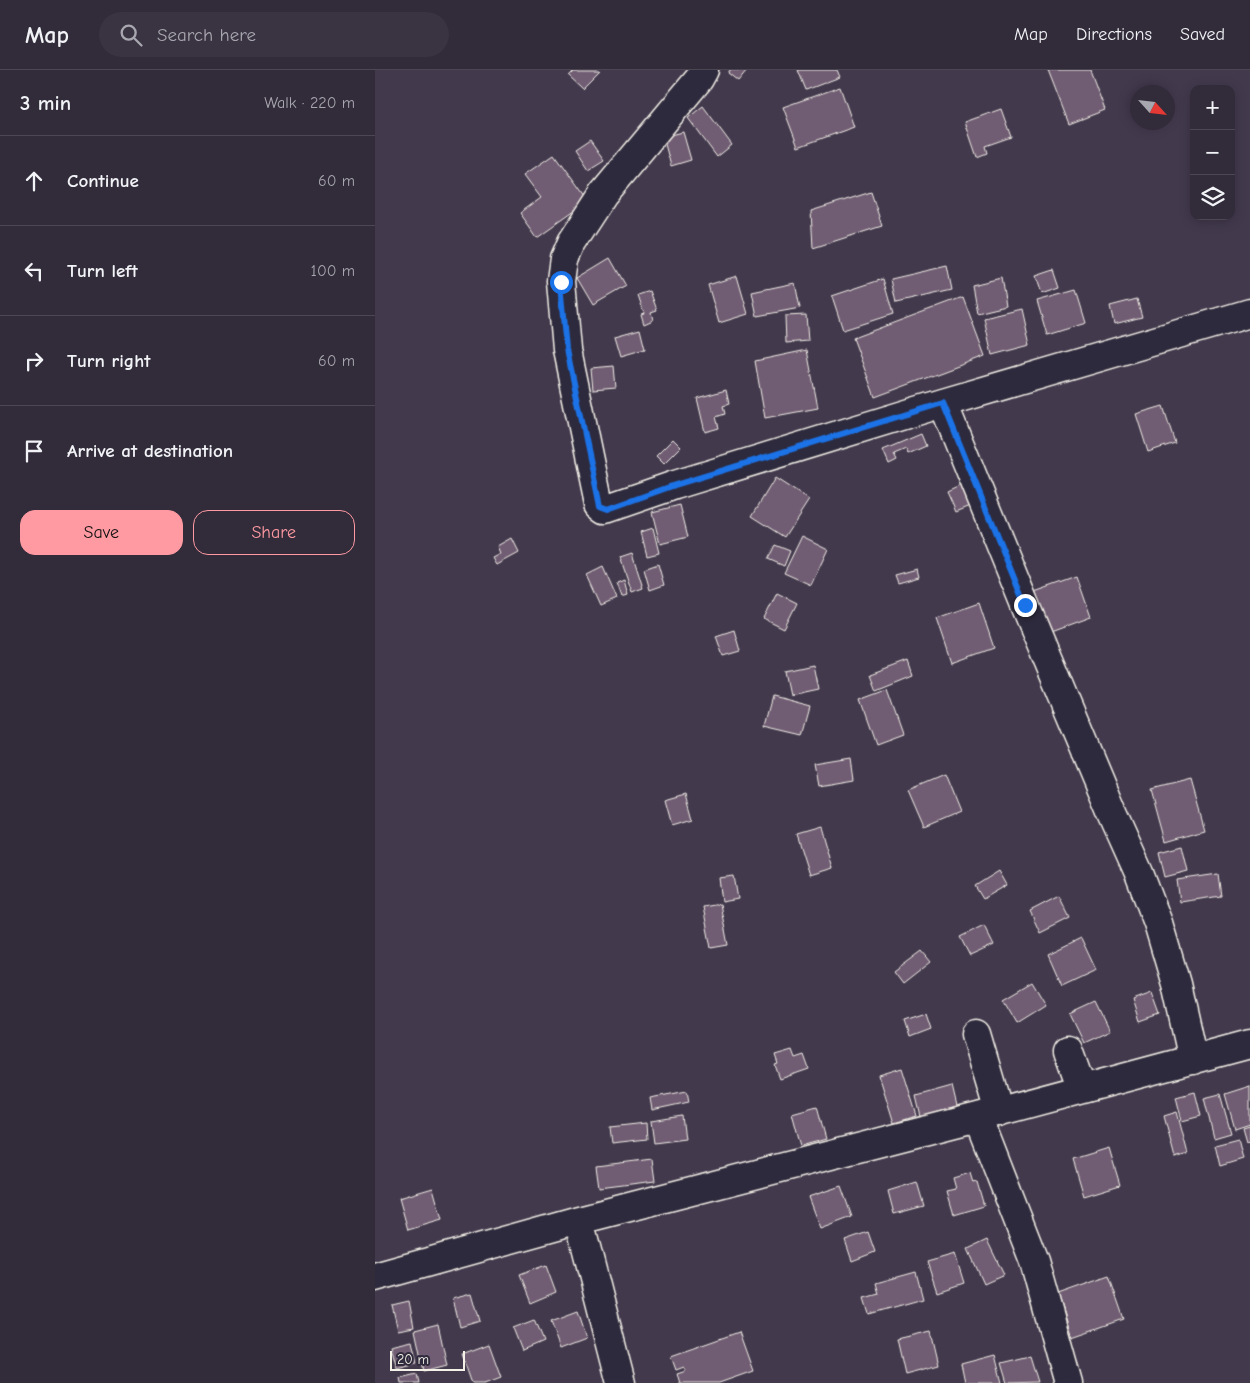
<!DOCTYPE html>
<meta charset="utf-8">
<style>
:root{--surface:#322b3a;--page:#3a3342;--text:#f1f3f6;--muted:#a8a7af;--line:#4d4754;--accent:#ff9aa2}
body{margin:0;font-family:"Comic Neue",sans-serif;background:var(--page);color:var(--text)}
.controls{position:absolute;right:15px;top:15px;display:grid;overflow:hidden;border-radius:10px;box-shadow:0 2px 12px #0003}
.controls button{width:45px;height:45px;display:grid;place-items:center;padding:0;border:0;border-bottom:1px solid var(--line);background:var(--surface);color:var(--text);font:25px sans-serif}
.compass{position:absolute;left:755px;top:15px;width:45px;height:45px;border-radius:50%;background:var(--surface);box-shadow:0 2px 12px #0003;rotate:117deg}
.scale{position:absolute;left:15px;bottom:12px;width:75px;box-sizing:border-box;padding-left:5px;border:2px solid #f4f1e8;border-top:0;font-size:14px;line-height:18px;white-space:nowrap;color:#f4f1e8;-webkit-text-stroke:4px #2f2a3d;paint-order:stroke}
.stop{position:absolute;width:15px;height:15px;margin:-11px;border:4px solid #1a73e8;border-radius:50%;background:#fff}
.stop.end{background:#1a73e8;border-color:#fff;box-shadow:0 1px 5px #0008}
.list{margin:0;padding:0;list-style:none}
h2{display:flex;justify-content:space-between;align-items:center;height:65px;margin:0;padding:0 20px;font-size:21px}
h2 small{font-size:16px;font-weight:400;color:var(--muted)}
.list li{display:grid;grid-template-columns:32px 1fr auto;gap:15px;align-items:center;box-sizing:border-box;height:90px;padding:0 20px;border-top:1px solid var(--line)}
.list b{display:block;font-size:19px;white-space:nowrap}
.list em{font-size:16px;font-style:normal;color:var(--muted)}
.actions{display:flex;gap:10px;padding:15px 20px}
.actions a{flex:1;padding:11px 0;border:1px solid var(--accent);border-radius:15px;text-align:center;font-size:18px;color:var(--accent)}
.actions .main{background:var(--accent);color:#111}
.icon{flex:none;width:28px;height:28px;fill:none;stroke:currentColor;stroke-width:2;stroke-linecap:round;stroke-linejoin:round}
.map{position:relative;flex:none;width:875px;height:1313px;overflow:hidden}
header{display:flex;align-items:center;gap:30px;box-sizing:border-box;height:70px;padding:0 25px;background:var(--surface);border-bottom:1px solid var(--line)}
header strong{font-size:24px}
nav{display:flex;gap:28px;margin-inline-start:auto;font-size:18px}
.search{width:350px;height:45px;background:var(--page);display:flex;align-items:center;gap:12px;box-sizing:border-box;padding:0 18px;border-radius:28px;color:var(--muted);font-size:19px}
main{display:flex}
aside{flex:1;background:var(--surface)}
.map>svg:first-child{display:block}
.building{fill:#705c73;stroke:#f4f1e8}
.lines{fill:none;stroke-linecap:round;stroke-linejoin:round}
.minor-casing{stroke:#f4f1e8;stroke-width:31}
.minor{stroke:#2f2a3d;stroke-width:28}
.route{stroke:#1a73e8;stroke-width:6}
</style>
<header>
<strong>Map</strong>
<div class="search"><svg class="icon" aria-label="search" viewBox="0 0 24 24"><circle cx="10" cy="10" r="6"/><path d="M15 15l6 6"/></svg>Search here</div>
<nav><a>Map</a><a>Directions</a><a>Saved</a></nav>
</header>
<main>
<aside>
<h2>3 min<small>Walk · 220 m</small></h2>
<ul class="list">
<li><svg class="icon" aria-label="ahead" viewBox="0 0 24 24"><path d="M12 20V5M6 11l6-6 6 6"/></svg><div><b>Continue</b></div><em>60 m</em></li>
<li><svg class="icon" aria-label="left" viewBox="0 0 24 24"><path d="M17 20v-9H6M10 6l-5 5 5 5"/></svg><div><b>Turn left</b></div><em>100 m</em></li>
<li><svg class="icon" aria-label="right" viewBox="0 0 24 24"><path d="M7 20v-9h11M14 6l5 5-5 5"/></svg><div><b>Turn right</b></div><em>60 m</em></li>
<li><svg class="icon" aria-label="arrive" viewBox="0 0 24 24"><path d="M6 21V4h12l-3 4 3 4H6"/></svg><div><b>Arrive at destination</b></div></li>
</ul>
<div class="actions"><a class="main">Save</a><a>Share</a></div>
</aside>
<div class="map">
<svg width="875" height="1313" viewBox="0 0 875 1313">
<rect width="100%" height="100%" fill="#42394d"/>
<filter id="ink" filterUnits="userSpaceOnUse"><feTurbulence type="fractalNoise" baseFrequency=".02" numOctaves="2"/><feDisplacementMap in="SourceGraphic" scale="10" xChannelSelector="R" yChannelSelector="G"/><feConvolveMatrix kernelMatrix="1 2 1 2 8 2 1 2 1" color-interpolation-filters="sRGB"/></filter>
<g filter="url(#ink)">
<path class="building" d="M198,0H225L207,18L193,5Z
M355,0H372L363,11L353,3Z
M423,0H462L465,7L431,20Z
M673,0H715L730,40L694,54Z
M465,17L479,57L423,77L408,37Z
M328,36L357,75L342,87L313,48Z
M626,39L636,67L610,76L612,83L602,87L590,52Z
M308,62L316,90L296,96L288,67Z
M215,71L229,91L213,101L200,81Z
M179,84L213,131L162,167L145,143L167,127L150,104Z
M496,122L507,156L438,178L436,141Z
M235,188L251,216L218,235L202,208Z
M572,196L577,220L521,233L516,209Z
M679,200L685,218L667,224L661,206Z
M362,206L373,244L344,253L333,215Z
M626,208L631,236L602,243L597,215Z
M508,209L518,244L468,260L457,226Z
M420,213L425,238L382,246L377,222Z
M701,220L711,253L672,265L662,231Z
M275,221L282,240L276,242L278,250L269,254L266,244L269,243L263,225Z
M588,227L610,286L500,327L478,268Z
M762,229L767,247L739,254L735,236Z
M647,239L655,275L617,285L609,248Z
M431,245L433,271L411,273L410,246Z
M265,259L270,279L246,286L240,266Z
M432,280L443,338L390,348L380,291Z
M239,296L241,318L218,320L216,298Z
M351,320L354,334L348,336L350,344L341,347L344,358L330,362L322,328Z
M788,336L800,373L773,382L761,344Z
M546,364L551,376L533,384L531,379L519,384L522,390L514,394L508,380Z
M298,369L306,377L289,394L281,386Z
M400,408L434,430L410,467L377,446Z
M593,412L603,433L581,442L572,422Z
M305,435L313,467L285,474L277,442Z
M278,458L284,483L272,486L266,462Z
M427,466L453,479L436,515L409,503Z
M137,469L144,483L122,495L118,488L126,484L123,477Z
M400,475L415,481L409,496L393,489Z
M257,483L268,518L257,522L245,487Z
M283,494L289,515L275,520L269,499Z
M228,497L242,529L226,536L212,505Z
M542,499L544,507L523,513L520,505Z
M702,507L716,547L665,566L651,525Z
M249,510L253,525L247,527L242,513Z
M402,523L422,533L409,559L389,549Z
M604,533L619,578L577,593L562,548Z
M359,560L365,581L348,586L341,566Z
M533,591L538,606L501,621L495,605Z
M438,595L443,619L415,625L410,601Z
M512,620L528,665L501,675L485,630Z
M397,626L435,636L427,665L389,656Z
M476,689L479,710L444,716L440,695Z
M569,705L584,742L549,757L533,720Z
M815,710L829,760L791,771L777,720Z
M311,724L318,749L297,755L290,730Z
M445,757L457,798L434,805L421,764Z
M807,776L813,801L790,807L784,782Z
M624,801L632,815L608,829L600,816Z
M843,804L846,826L805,832L802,810Z
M359,806L363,829L347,832L344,808Z
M684,826L695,848L665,863L655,841Z
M345,834L353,875L336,878L328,837Z
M609,855L619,875L595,886L585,867Z
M706,868L721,900L687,916L673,884Z
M547,881L556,892L528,914L519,902Z
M657,912L671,935L642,953L628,929Z
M777,923L785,945L765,952L758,930Z
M721,932L735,961L709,973L695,944Z
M551,944L556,959L535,967L530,951Z
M417,980L420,988L429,985L434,999L405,1009L400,995L403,994L400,985Z
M527,998L542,1046L519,1053L504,1005Z
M577,1016L582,1037L546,1047L541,1026Z
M875,1016V1054L860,1059L850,1024Z
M312,1021L314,1032L277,1040L275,1028Z
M820,1022L826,1046L807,1051L801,1027Z
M845,1024L856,1063L839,1068L829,1028Z
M442,1036L451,1069L426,1076L417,1043Z
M802,1042L813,1084L800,1088L789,1046Z
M307,1046L310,1069L279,1073L276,1051Z
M271,1053L272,1069L237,1073L235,1057Z
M875,1056V1071L872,1072L868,1058Z
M863,1069L868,1089L845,1096L840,1075Z
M734,1078L745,1115L709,1126L698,1089Z
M277,1089L280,1111L224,1118L221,1096Z
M595,1103L598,1113L602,1112L609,1136L579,1145L572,1121L581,1119L578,1108Z
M542,1112L549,1136L519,1144L513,1121Z
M466,1116L477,1147L445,1159L433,1127Z
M58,1118L67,1150L33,1160L24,1128Z
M493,1162L500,1182L477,1191L470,1170Z
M612,1170L629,1205L609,1214L593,1179Z
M580,1184L589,1213L562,1222L552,1192Z
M171,1195L181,1222L155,1233L144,1205Z
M541,1202L548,1229L494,1244L489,1228L504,1224L501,1213Z
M734,1206L749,1249L697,1267L683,1224Z
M97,1223L105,1251L85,1257L78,1228Z
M34,1231L39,1257L23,1260L17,1235Z
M203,1241L212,1268L186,1278L176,1251Z
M159,1250L168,1272L147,1281L138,1258Z
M63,1254L72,1295L49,1301L40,1260Z
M556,1261L564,1295L530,1304L522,1269Z
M364,1262L378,1301L344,1313H305L302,1304L311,1301L309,1297L301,1300L296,1286Z
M37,1271L42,1293L22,1298L16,1276Z
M114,1274L126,1307L110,1313H97L87,1284Z
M620,1285L627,1313H590L586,1294Z
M655,1286L663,1312L632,1313L626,1293Z
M42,1304L44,1313H26L25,1308Z"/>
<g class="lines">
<g class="minor-casing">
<path id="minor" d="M329,0L324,9L228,124L196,173L189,189L186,211L192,280L224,434L230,439L300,415L568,333L875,243
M568,333L650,535L738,745L764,803L783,853L801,914L818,990
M601,964L624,1042
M693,980L707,1019
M603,1047L659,1191L693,1313
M204,1150L246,1313
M0,1207L204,1150L603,1047L875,974"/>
</g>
<use href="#minor" class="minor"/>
</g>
</g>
<g class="lines" filter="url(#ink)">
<path class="route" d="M186,212L192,280L225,436L233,439L300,415L568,333L650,535"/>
</g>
</svg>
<div class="controls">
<button>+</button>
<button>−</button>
<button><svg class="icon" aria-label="layers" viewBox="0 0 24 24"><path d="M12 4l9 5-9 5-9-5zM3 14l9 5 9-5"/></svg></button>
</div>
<svg class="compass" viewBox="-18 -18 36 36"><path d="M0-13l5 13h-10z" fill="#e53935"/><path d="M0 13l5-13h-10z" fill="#a8a7af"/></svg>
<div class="scale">20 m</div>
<div class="stop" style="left:186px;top:212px"></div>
<div class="stop end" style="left:650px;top:535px"></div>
</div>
</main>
